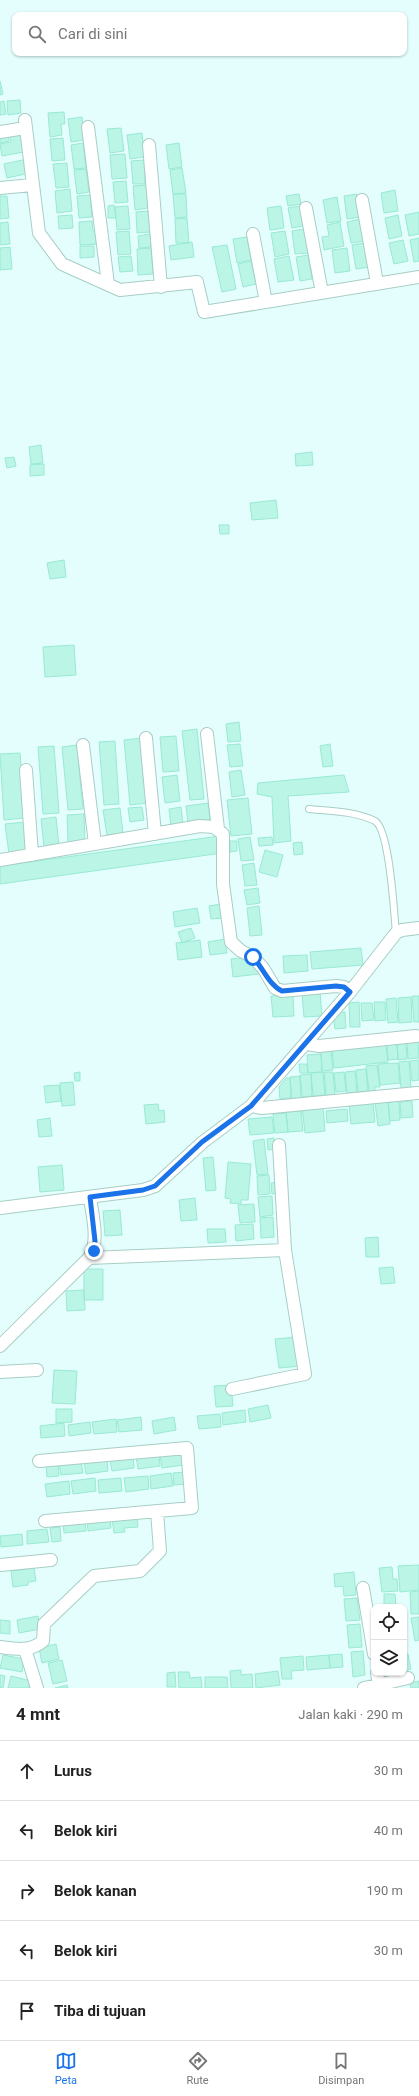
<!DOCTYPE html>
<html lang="id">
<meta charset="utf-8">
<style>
:root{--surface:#fff;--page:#f2f2f2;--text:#222;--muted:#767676;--line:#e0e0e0;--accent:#1a73e8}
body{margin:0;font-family:Roboto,sans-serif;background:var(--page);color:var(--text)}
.controls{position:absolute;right:12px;bottom:12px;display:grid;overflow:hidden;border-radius:8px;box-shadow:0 1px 3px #0004}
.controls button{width:36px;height:36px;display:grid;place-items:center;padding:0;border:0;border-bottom:1px solid var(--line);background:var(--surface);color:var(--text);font:20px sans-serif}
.stop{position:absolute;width:12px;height:12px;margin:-9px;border:3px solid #1a73e8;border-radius:50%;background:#fff}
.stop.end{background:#1a73e8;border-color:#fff;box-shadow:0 1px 4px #0008}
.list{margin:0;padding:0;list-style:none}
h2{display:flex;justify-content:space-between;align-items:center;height:52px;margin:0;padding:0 16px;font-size:17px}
h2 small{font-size:13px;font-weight:400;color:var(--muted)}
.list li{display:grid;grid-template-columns:26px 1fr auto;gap:12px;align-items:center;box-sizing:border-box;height:60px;padding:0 16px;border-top:1px solid var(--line)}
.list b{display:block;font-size:15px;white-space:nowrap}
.list em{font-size:13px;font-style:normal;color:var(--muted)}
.icon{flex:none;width:22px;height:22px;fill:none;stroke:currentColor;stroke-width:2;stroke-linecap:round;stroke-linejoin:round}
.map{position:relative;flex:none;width:419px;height:1688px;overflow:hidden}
.search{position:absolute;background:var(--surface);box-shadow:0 1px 3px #0004;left:12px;right:12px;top:12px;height:44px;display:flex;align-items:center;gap:10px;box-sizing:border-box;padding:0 14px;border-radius:8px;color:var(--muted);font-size:15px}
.sheet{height:352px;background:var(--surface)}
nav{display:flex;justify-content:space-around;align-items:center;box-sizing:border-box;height:56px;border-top:1px solid var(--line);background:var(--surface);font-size:11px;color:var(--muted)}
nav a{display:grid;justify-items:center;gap:2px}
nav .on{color:var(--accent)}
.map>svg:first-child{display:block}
.building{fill:#baf5e6;stroke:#99e9d4}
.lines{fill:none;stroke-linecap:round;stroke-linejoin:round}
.lane-casing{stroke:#a7cec5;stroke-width:8}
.street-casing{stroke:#a7cec5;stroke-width:14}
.lane{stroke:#fff;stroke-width:6}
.street{stroke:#fff;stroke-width:12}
.route{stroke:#1a73e8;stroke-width:5}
</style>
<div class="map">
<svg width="419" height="1688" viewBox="0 0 419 1688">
<rect width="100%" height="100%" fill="#e4fefd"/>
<path class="building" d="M0,81L3,94L0,95Z
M20,100L21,113L8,115L7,101Z
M4,101L6,114L0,115V102Z
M64,112L65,124H61L62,135L50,137L48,113Z
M82,117L84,140L71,142L68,119Z
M121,128L124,151L110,153L107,129Z
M8,132L9,141L0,143V134Z
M20,133L24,152L2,156L0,144L11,142L10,135Z
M142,133L144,157L130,159L127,135Z
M63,138L65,160L52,161L50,139Z
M83,143L86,168L74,169L71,145Z
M179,143L182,167L169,169L166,145Z
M125,154L127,178L112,179L110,155Z
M27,159L30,173L7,178L4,164Z
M144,160L145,184H133L131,161Z
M67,163L69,187L56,188L53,164Z
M182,168L186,193L173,194L170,170Z
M86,169L89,192L77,194L74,170Z
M126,181L128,202L115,203L113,182Z
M146,185L148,208L135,210L133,186Z
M70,189L72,211L57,213L55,191Z
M395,190L398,211L384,213L381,193Z
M173,194H186L187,217L175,218Z
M299,194L301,204L288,206L286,196Z
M357,194L361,217L347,219L344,196Z
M90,195L92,217L79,218L77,196Z
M0,196H7L9,218L0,219Z
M337,197L341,221L327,223L323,200Z
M114,205L116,218H108V206Z
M128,206L130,229L117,230L115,207Z
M281,206L284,228L270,230L267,208Z
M300,206L304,226L292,228L288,208Z
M148,211L150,232L137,233L136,212Z
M419,212V234L409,236L405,215Z
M72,215L73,228L59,229L58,216Z
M398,215L402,236L389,239L385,218Z
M187,218L189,243H176L175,219Z
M361,219L365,241L351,243L347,222Z
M92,221L93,231H99L100,244L80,245L79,222Z
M8,222L10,244L0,245V223Z
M340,222L344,246L324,250L322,237L329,236L327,225Z
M304,229L308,253L295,254L292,231Z
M129,231L131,254L118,255L116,232Z
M285,231L289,254L275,257L271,233Z
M150,234L151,247L139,248L138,236Z
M247,237L251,260L237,263L233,239Z
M419,238V261L414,262L410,240Z
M403,240L408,261L394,264L389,243Z
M192,242L194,257L171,260L169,246Z
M365,243L369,267L356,269L352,245Z
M227,245L236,289L222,292L212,247Z
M80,246H94V257L80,258Z
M10,247L12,269L0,270V248Z
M151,248L153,274L138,275L137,249Z
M347,248L350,271L335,273L332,250Z
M308,255L312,279L300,281L296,257Z
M131,256L133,271L120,272L118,257Z
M289,256L294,280L278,282L274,259Z
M251,261L256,284L243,287L238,264Z
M41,445L43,463L31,464L29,447Z
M312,452L313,465L296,466L295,454Z
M14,457L16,466L7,468L5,458Z
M44,464V475L30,476V465Z
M276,500L278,518L252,520L250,503Z
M219,525H229V534H220Z
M64,560L66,577L50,579L47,563Z
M74,645L76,675L45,677L43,647Z
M239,722L241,741L228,742L226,724Z
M197,729L204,799L190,800L182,731Z
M176,736L179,771L163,772L160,737Z
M142,738L149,803L130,805L124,740Z
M115,741L119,804L104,805L99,742Z
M240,744L243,766L230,767L227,745Z
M330,744L333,766L323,767L320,746Z
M77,745L83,809L68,810L62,747Z
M54,746L59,813L43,814L38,747Z
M20,753L25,818L4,820L0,754Z
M241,770L245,795L232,797L229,772Z
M177,775L180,801L165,803L162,777Z
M344,775L349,792L288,796L291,841L274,843L272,797L257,794L258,783Z
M248,798L252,834L231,836L227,800Z
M208,803L210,820L188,823L186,806Z
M142,807L144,820L130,822L128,808Z
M181,807L183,824L171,826L169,809Z
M120,808L123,833L107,835L103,810Z
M84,814L85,842H68L67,815Z
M56,817L59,846L44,847L41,819Z
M24,822L27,852L9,854L5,824Z
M220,836L222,853L0,884V866Z
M250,837L254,860L241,861L238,839Z
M272,837L273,845L259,846L258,838Z
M230,841H237V851L230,852Z
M302,842L303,854L294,855L293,843Z
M265,850L283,855L277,877L259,872Z
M254,863L257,885L245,886L242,865Z
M258,888L260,903L247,905L244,890Z
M221,904L223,918L211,919L209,906Z
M259,906L262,935L250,936L247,908Z
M197,908L200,923L175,927L173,912Z
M191,928L195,938L182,943L178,932Z
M225,939L227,953L210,955L208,942Z
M200,940L202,957L178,960L176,943Z
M361,948L363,965L312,969L310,952Z
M307,955L308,971L284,973L283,956Z
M250,957L259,974L233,977L231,959Z
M320,992L322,1016L304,1017L302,993Z
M293,995L294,1016L273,1017L271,996Z
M412,996H419V1022H414Z
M411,997L412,1022L399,1023L398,998Z
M396,998L398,1022L388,1023L386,999Z
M359,1002L360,1027H350L349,1003Z
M374,1002H385L386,1020L375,1021Z
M361,1003H372L374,1020L362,1021Z
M345,1012L346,1028L335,1029L333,1013Z
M418,1041L419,1058L408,1059L407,1042Z
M397,1043H406L407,1059L398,1060Z
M397,1044L398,1059L388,1060L387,1045Z
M386,1045L388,1062L334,1068L332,1051Z
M331,1050L333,1070L322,1071L321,1051Z
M321,1054L322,1072L308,1073L307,1055Z
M419,1060V1080L412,1081L410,1061Z
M409,1061L411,1088L401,1089L399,1062Z
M398,1063L400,1083L380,1085L378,1064Z
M299,1064H307L308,1073H300Z
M377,1065L380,1087H375V1091H369L366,1066Z
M366,1069L368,1091L358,1092L356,1070Z
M355,1071L357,1092L347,1093L345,1072Z
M80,1072V1081H75L74,1073Z
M323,1072L325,1095L313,1096L311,1073Z
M324,1072H333L335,1095L326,1096Z
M344,1072L346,1091L336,1092L334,1073Z
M311,1074L312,1096L302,1097L300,1075Z
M300,1076L301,1098L292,1099L290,1077Z
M286,1078H290L291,1098L280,1099L279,1087Z
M73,1082L75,1105L62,1106L60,1083Z
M59,1085L61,1101L46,1103L44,1086Z
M399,1101L400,1120L390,1121L388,1102Z
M412,1101L413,1117L401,1118L400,1102Z
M373,1102L375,1122L351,1124L349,1104Z
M388,1102L390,1124L378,1126L375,1103Z
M158,1104L159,1111L164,1110L165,1122L146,1124L144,1105Z
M323,1106L325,1131L305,1133L302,1107Z
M347,1109L348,1121L327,1123L326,1111Z
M301,1111L303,1131L288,1132L286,1112Z
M286,1113L288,1132L275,1133L273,1114Z
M272,1117L274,1133L250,1135L248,1119Z
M50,1118L52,1136L39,1137L37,1120Z
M274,1138L275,1149L268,1150L267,1139Z
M264,1139L268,1174L257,1175L253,1141Z
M213,1157L216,1190L206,1191L203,1158Z
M228,1162L251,1164L248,1200H241V1204L230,1203L231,1199L225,1198Z
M62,1165L64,1190L40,1192L38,1167Z
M269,1175L270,1194L258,1195L257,1176Z
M278,1182L279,1193L272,1194L271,1183Z
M272,1196L273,1215L260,1217L258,1197Z
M195,1198L197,1220L181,1221L179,1200Z
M254,1204L255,1222L240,1223L238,1205Z
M120,1210L122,1235L105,1236L103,1211Z
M273,1217L274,1237L261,1238L260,1218Z
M253,1224L254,1239L236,1241L235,1225Z
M207,1229H225L226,1242L208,1243Z
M378,1237L379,1257H366L365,1238Z
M393,1267L395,1283L381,1284L379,1268Z
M84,1269H103V1300H84Z
M84,1290L85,1310L67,1311L66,1291Z
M298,1337L301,1366L279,1368L275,1339Z
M54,1370L77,1371L75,1404L52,1403Z
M231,1385L233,1406L216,1407L214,1386Z
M268,1405L271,1418L250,1422L248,1409Z
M56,1409H72V1422L56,1423Z
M245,1410L246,1422L223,1425L222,1413Z
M220,1414L221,1427L199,1429L197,1416Z
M141,1417L142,1430L119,1432L117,1420Z
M174,1417L176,1430L154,1434L152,1421Z
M116,1419L117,1432L94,1434L92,1422Z
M90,1422L91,1433L69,1436L68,1425Z
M64,1423L65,1436L41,1438L40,1426Z
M183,1452L184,1465L162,1468L160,1455Z
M159,1454L160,1466L138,1469L136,1456Z
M133,1456L134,1468L112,1471L110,1459Z
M107,1459L108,1471L86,1474L84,1462Z
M81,1461L83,1473L61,1475L59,1463Z
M58,1463L59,1476L47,1477L46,1464Z
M185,1472L186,1484L174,1485L173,1473Z
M171,1473L173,1486L151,1489L150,1476Z
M148,1476L149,1489L126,1492L124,1478Z
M95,1478L96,1491L73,1494L71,1481Z
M121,1478L122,1491L99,1493L98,1480Z
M69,1481L70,1494L47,1497L45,1484Z
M137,1516L138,1527L124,1528L125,1532L114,1533L112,1518Z
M110,1517L111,1528L88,1531L87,1520Z
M85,1519L86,1531L64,1533L63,1521Z
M60,1527L61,1541L52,1542L50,1528Z
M47,1529L49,1542L27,1544V1531Z
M22,1534L23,1545L1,1547L0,1536Z
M419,1565V1590L400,1592L398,1566Z
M392,1567L393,1579H397L398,1591L382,1592L379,1568Z
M34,1568L36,1581L28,1582V1585L13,1587L11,1571Z
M354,1572L356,1595L344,1596L343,1586L335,1587L334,1574Z
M419,1591V1614H411L410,1592Z
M384,1594H395L396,1607H384Z
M357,1598L360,1620L346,1621L344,1599Z
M38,1616L40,1629L19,1633L17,1620Z
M419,1617V1640L415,1641L411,1618Z
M0,1620L10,1621V1634L0,1633Z
M360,1624L362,1647L349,1648L347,1625Z
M56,1644L59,1659L42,1663L39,1648Z
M363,1651L365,1675L353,1677L351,1652Z
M342,1654L343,1667L330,1668L329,1655Z
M408,1654L411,1669L404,1671V1655Z
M3,1655L24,1659L22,1672L0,1668Z
M329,1655L330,1668L307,1670L306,1657Z
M303,1656L304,1670L291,1671L292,1679H282L280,1658Z
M62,1660L67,1681L53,1684L48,1663Z
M241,1670V1675L252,1674L253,1688H231L230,1671Z
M278,1671L280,1685L256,1688L255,1674Z
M175,1672L176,1687H167V1673Z
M178,1672H189L190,1678L201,1677L202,1688H179Z
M0,1675L5,1676L3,1688H0Z
M11,1676L31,1681L29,1688H8Z
M205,1677H227L228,1688H205Z
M419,1681V1688H411L410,1683Z
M67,1685L68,1688H55Z"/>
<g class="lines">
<g class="lane-casing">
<path id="lane" d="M309,809C330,811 355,811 375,821C390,830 394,914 396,933"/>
</g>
<g class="street-casing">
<path id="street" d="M25,120L39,233L62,264L120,290L197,282L204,312L419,277
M88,127L108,284
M0,132L25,128
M149,145L161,287
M0,188L32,185
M362,200L377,283
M306,208L322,293
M253,234L266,302
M207,734L218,829
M146,738L155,834
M83,745L95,844
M26,770L32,855
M0,860L200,826L214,827L223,834V884L231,942L241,951L253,957L263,968L275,988L282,991L336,986L344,987L350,992
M307,1044L319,1046L416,1036
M251,1106L262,1108L417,1093
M0,1208L143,1190L155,1186L203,1142L251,1106L350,992L396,933L402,930L419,928
M89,1258L285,1250
M0,1346L89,1258C100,1241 92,1215 90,1197
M0,1372L37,1370
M232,1389L305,1374L285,1250L279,1145
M39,1461L187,1448L192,1508L45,1521
M0,1565L51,1560
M363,1588L374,1654
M0,1647C16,1649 30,1652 43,1641L44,1624L94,1576L140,1571L160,1551L157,1511
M25,1649L37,1688
M377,1673L379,1685
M364,1688L408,1678"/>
</g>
<use href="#lane" class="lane"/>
<use href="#street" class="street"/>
</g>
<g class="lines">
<path class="route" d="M94,1251L95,1241L90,1197L143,1190L155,1186L202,1142L251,1106L350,992L344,987L336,986L282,991C269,985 263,968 253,957"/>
</g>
</svg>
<div class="controls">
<button><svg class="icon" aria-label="locate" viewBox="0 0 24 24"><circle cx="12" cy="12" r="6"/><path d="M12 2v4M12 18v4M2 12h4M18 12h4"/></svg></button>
<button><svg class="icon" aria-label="layers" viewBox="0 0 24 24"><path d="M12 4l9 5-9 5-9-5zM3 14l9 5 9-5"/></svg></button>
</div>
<div class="stop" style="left:253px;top:957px"></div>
<div class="stop end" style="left:94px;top:1251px"></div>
<div class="search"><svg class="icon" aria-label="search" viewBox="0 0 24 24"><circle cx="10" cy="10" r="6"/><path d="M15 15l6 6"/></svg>Cari di sini</div>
</div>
<section class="sheet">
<h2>4 mnt<small>Jalan kaki · 290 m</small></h2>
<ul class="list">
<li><svg class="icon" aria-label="ahead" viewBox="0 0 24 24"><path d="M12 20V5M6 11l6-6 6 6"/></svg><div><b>Lurus</b></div><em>30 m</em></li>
<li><svg class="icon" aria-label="left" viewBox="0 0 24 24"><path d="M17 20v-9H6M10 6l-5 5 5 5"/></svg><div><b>Belok kiri</b></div><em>40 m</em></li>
<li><svg class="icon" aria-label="right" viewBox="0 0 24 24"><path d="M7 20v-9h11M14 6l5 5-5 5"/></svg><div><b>Belok kanan</b></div><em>190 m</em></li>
<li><svg class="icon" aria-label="left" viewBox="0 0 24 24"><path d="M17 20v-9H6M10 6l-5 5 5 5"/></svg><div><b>Belok kiri</b></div><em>30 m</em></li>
<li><svg class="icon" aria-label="arrive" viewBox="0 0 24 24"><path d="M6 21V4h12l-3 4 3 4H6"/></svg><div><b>Tiba di tujuan</b></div></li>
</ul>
</section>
<nav>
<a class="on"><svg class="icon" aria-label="map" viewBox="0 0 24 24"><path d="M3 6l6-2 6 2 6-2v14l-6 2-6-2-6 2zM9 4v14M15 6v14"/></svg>Peta</a>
<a><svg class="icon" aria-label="directions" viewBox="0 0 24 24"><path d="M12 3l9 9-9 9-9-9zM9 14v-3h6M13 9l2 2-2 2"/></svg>Rute</a>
<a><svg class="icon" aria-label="saved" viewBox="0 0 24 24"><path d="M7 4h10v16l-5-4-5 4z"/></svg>Disimpan</a>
</nav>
